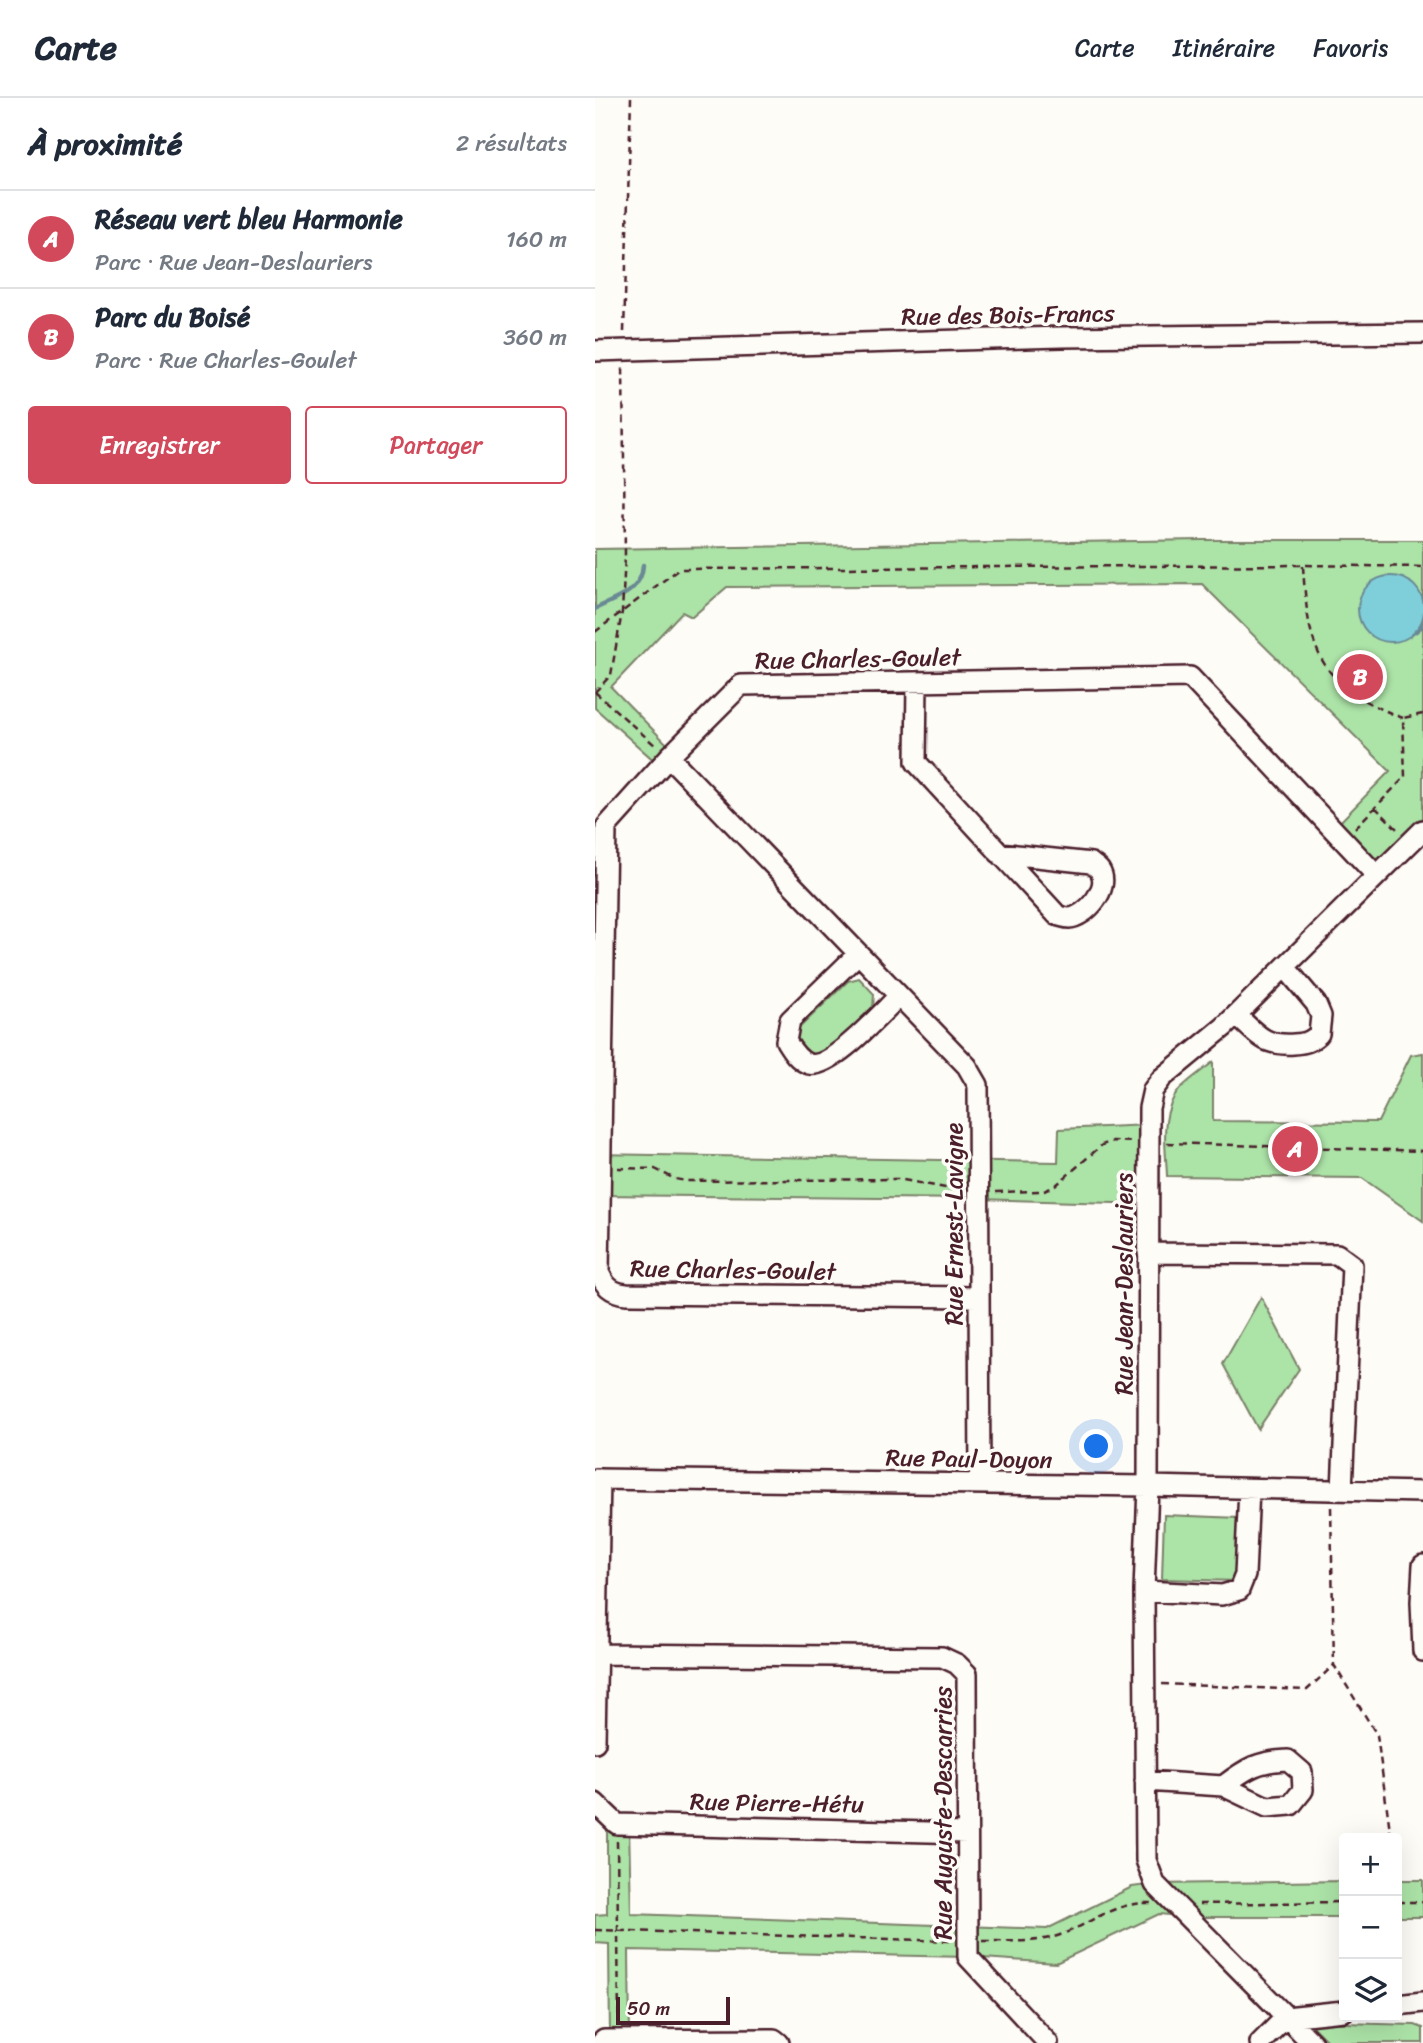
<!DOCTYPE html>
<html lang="fr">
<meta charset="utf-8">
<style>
:root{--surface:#fff;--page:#f2f2f3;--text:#1f2937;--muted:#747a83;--line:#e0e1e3;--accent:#d1495b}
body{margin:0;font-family:Sriracha,sans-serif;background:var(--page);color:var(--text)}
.controls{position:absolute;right:21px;bottom:21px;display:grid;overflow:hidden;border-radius:7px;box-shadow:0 7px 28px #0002}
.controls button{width:63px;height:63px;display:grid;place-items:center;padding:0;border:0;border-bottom:2px solid var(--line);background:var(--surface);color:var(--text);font:35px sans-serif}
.scale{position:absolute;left:21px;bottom:18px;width:114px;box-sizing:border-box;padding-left:7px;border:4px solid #4a1f2b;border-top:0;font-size:19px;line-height:24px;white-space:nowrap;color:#4a1f2b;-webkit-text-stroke:5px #fdfcf7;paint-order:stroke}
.you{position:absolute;left:502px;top:1349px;width:24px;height:24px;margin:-18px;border:5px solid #fff;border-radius:50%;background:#1a73e8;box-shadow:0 0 0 10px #1a73e833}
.badge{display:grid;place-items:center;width:46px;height:46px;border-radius:50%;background:var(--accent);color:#fff;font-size:23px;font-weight:700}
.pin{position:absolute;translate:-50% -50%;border:4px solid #fff;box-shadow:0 2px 7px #0006}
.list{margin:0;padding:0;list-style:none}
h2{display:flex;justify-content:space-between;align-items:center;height:91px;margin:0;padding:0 28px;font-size:30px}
h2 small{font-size:23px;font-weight:400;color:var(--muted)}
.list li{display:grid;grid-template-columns:46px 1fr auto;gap:21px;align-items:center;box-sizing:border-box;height:98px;padding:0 28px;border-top:2px solid var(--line)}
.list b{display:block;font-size:26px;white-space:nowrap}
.list p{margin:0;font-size:23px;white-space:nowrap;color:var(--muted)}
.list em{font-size:23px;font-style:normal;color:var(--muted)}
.actions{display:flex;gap:14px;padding:21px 28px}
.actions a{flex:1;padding:16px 0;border:2px solid var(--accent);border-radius:7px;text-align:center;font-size:24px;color:var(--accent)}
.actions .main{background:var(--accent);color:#fff}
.icon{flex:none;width:38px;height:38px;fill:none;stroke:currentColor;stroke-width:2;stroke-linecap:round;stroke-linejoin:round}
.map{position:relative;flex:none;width:828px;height:1945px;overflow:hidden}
header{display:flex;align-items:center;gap:42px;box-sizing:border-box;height:98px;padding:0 35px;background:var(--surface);border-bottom:2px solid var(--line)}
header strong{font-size:33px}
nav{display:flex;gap:38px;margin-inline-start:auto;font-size:24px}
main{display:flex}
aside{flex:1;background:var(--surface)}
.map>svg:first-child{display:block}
.green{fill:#ace3a7;stroke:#7b8169;stroke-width:2}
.water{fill:#7fcfda;stroke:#6a8994;stroke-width:2}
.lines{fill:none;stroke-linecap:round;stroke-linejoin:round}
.stream{stroke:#6a8994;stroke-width:4.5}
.minor-casing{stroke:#4a1f2b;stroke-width:24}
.path{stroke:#4a1f2b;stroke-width:2.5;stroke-dasharray:7 5;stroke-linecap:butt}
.minor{stroke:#fdfcf7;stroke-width:19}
.labels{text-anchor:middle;stroke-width:7;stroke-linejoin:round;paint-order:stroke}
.street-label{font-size:24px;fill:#4a1f2b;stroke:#fdfcf7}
</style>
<header>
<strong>Carte</strong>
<nav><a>Carte</a><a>Itinéraire</a><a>Favoris</a></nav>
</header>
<main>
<aside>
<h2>À proximité<small>2 résultats</small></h2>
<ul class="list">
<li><span class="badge">A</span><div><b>Réseau vert bleu Harmonie</b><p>Parc · Rue Jean-Deslauriers</p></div><em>160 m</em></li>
<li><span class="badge">B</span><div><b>Parc du Boisé</b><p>Parc · Rue Charles-Goulet</p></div><em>360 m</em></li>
</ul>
<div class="actions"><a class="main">Enregistrer</a><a>Partager</a></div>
</aside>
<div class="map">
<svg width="828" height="1945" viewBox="0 0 828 1945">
<rect width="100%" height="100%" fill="#fdfcf7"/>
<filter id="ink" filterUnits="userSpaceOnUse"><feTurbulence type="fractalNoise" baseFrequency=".0143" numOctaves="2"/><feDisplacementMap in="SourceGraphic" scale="14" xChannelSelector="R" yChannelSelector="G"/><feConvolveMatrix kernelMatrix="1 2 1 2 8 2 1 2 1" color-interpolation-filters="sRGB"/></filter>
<g filter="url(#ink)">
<path class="green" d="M607,442H828V732L781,777L738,731L795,673L607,486L132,489L97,519L87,514L16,589L77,651L63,666L0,610V451Z
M264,880L279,896L278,910L229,955L212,958L199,946L201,933L253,883Z
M828,955V1123L767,1080L572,1078C571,1049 564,1016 584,992C593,982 607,973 618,964V1023L783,1024L816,957Z
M554,1027V1106L383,1101L0,1097V1056L463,1064L464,1031Z
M666,1199L704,1271L663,1331L628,1266Z
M569,1417L645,1420L644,1483L567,1481Z
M12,1716L34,1726L36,1816L452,1831L537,1789L560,1786L749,1783V1819H595L564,1816L461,1865L373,1859L34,1852L35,1942H15L14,1846L0,1845V1817L12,1816Z
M802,1782H828V1819H802Z
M713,1924L820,1927L828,1930V1945H734Z"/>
<path class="water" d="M763 511a33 33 0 1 1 66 0a33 33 0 1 1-66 0Z"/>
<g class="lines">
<path class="stream" d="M0,511C21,500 47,494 48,467
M821,533L828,527"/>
<g class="minor-casing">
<path id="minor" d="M0,253L467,239L828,235
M322,584L321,664L462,817C464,818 471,820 474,820C491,819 516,790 505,773C503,769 499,768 496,765L404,755
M74,659L372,968L383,987L385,1386
M263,856L195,922L191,943C196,951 203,963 214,966C236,972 287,914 304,898
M641,917C662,936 668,948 699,946C711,945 715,944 724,936L726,918L721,906L690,869
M553,1155L742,1156L757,1167L747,1392
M384,1199L32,1196C16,1195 9,1187 4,1174L11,729L74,659L146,587L595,579L781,777
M0,1381L553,1388L828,1394
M828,1467L826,1504L828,1553
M549,1493L627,1497L644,1492L650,1477L654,1391
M2,1556L347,1559L362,1566L372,1576L373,1859L453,1945
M0,1644L5,1381
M550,1683L628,1688L672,1709L696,1707L708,1692L707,1674L693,1662C663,1663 652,1670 628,1688
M0,1705L22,1726L372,1735
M802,1907L828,1904
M6,1945L9,1942L179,1941L184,1945
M665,1945L691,1919L749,1913
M717,1945L560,1786L551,1762L549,1493L553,1388L554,1010L558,992L567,980L629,929L828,732"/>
</g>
<path class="path" d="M29,234L36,0
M708,468C713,554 724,588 808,620
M0,534L84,471L708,467L828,469
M0,594L16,577L27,514L30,458L28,269
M0,594L61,648
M780,709L803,732
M760,730L810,679L808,620L828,616
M572,1045L828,1053
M23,1070L60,1071L80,1081L91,1083L303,1081L366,1093
M401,1094L449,1093L460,1088L507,1047L518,1043L538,1044
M736,1409L739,1567L782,1637L796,1740
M567,1586L712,1592L739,1567
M22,1743L24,1925
M802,1804H828
M604,1806L749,1804
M0,1832L357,1843
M388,1843C411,1843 436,1845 459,1839C495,1828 515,1804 556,1805"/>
<use href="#minor" class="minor"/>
</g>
</g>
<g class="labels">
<g class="street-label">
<text transform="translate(413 217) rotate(-1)" y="8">Rue des Bois-Francs</text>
<text transform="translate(263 561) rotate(-1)" y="8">Rue Charles-Goulet</text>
<text transform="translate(359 1126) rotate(-90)" y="8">Rue Ernest-Lavigne</text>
<text transform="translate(138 1172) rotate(1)" y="8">Rue Charles-Goulet</text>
<text transform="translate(529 1186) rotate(-90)" y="8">Rue Jean-Deslauriers</text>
<text transform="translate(374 1361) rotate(1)" y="8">Rue Paul-Doyon</text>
<text transform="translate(182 1705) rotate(1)" y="8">Rue Pierre-Hétu</text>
<text transform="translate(348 1715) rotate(-90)" y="8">Rue Auguste-Descarries</text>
</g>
</g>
</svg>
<div class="controls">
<button>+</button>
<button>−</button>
<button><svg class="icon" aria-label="layers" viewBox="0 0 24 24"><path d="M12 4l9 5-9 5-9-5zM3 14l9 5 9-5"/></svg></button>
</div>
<div class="scale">50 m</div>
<div class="you"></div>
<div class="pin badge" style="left:700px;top:1051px">A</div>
<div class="pin badge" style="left:765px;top:579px">B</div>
</div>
</main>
